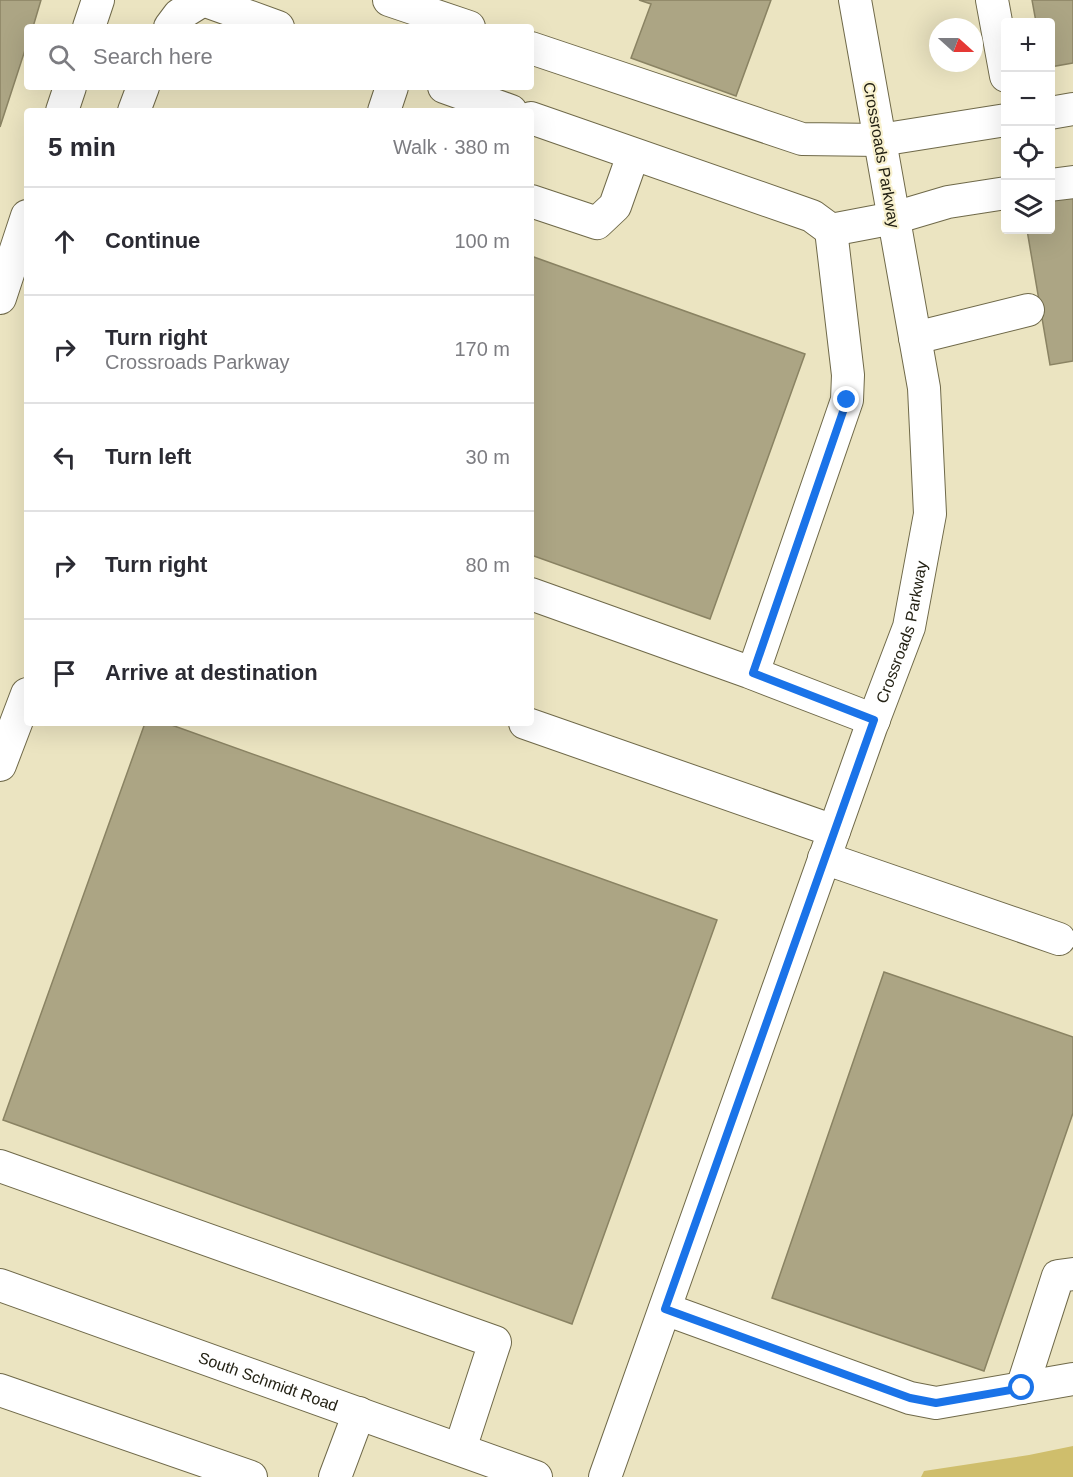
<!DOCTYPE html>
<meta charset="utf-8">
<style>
:root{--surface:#fff;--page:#f7f7f7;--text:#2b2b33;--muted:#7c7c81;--line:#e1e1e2}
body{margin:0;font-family:Helvetica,sans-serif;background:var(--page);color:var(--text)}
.controls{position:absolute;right:18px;top:18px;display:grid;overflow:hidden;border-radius:6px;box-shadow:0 6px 24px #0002}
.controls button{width:54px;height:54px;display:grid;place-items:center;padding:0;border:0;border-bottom:2px solid var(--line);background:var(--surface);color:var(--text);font:30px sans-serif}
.compass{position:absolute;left:929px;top:18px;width:54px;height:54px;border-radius:50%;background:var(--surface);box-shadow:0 6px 24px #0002;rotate:111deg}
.stop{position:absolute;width:18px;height:18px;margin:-14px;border:4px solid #1a73e8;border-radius:50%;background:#fff}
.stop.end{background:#1a73e8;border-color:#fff;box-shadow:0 2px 6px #0008}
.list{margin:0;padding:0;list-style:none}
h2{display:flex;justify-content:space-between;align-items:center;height:78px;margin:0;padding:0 24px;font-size:26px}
h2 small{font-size:20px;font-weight:400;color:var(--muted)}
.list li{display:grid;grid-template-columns:39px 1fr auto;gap:18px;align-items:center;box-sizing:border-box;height:108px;padding:0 24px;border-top:2px solid var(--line)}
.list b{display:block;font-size:22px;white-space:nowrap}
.list p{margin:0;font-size:20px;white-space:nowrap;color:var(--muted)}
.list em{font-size:20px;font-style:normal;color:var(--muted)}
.icon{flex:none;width:33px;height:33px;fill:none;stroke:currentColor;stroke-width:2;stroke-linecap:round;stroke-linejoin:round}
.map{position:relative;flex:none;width:1073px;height:1477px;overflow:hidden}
.search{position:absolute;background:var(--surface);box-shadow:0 6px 24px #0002;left:24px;top:24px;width:510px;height:66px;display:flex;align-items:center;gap:15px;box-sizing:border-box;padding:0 21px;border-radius:6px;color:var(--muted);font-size:22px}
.panel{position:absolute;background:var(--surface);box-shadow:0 6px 24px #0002;left:24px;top:108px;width:510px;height:618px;border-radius:6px}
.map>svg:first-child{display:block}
.water{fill:#cfbe6c}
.building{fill:#aca584;stroke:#8a8363;stroke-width:1.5}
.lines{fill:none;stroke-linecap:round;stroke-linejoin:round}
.minor-casing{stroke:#6f6949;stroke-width:34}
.minor{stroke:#fff;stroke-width:32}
.route{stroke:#1a73e8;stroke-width:8}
.labels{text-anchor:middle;stroke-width:4.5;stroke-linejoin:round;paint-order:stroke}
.street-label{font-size:16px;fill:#242215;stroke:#f8f1ce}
</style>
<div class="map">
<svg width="1073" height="1477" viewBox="0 0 1073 1477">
<rect width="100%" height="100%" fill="#ebe4c1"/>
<path class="water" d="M1073,1446V1477H921L924,1471L1029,1455Z"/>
<path class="building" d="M0,0H41L33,27H27V44L0,127Z
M639,0H771L736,96L631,58L651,4Z
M1032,0H1073V63L1050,67V22H1036Z
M1073,197V361L1050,365L1027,230H1050V201Z
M531,256L805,354L710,619L531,555Z
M145,723H166L717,920L572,1324L3,1120Z
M884,972L1073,1037V1113L984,1371L772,1298Z"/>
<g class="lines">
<g class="minor-casing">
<g id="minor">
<path d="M203,0L278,27"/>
<path d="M389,0L469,27"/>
<path d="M992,0L1006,76"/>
<path d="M89,27L98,0"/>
<path d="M170,27L179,15L203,0"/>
<path d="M531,48L802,139L880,140L1006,120"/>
<path d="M444,87L511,111"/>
<path d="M62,111L70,87"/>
<path d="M134,111L143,87"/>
<path d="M384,111L392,87"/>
<path d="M1050,113L1073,109"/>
<path d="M531,118L812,216L831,230L894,218L948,202L1006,193"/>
<path d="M1050,185L1073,182"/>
<path d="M531,201L597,223L615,206L633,155"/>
<path d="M0,298L27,216"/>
<path d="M915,338L1028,310"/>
<path d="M531,594L749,672L874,720"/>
<path d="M753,673L847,400L848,375L831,230"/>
<path d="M525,723L834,831"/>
<path d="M0,765L27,694"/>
<path d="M824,858L1059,939"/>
<path d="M0,1166L495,1342L460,1449"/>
<path id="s1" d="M0,1285L536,1477"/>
<path d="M665,1309L910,1398L936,1403L1073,1379"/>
<path d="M1022,1388L1058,1276L1073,1274"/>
<path d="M0,1390L251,1477"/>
<path d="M335,1477L359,1413"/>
<path id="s2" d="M605,1477L871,727L909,627L930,514L924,388L855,0"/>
</g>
</g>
<use href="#minor" class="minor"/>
</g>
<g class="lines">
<path class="route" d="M847,400L753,673L874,720L665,1309L910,1398L936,1403L1022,1388"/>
</g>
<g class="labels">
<g class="street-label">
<text transform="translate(882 155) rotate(80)" y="6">Crossroads Parkway</text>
<text dy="6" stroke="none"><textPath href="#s2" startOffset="896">Crossroads Parkway</textPath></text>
<text dy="6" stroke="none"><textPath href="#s1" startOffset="285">South Schmidt Road</textPath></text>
</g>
</g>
</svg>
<div class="controls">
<button>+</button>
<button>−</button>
<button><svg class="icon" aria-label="locate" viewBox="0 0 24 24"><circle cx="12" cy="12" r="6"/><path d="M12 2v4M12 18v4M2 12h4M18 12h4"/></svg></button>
<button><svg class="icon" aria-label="layers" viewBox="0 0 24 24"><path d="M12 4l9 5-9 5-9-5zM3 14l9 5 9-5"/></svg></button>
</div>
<svg class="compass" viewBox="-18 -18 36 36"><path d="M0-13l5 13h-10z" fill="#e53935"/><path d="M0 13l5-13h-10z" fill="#7c7c81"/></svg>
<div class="stop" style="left:1022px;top:1388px"></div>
<div class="stop end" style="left:847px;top:400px"></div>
<div class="search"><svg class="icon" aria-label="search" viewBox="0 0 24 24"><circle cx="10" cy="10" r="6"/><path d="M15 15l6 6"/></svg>Search here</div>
<section class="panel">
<h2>5 min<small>Walk · 380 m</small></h2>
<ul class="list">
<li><svg class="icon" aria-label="ahead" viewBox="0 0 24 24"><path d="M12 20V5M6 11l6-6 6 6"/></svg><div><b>Continue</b></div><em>100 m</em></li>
<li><svg class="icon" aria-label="right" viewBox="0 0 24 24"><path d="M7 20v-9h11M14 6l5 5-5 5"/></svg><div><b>Turn right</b><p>Crossroads Parkway</p></div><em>170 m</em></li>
<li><svg class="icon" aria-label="left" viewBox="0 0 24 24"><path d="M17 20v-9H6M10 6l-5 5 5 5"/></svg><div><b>Turn left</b></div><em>30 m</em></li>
<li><svg class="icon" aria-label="right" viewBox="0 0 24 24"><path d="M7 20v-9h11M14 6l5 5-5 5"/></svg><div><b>Turn right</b></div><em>80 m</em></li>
<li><svg class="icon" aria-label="arrive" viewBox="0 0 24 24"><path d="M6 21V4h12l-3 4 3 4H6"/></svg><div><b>Arrive at destination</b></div></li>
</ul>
</section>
</div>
